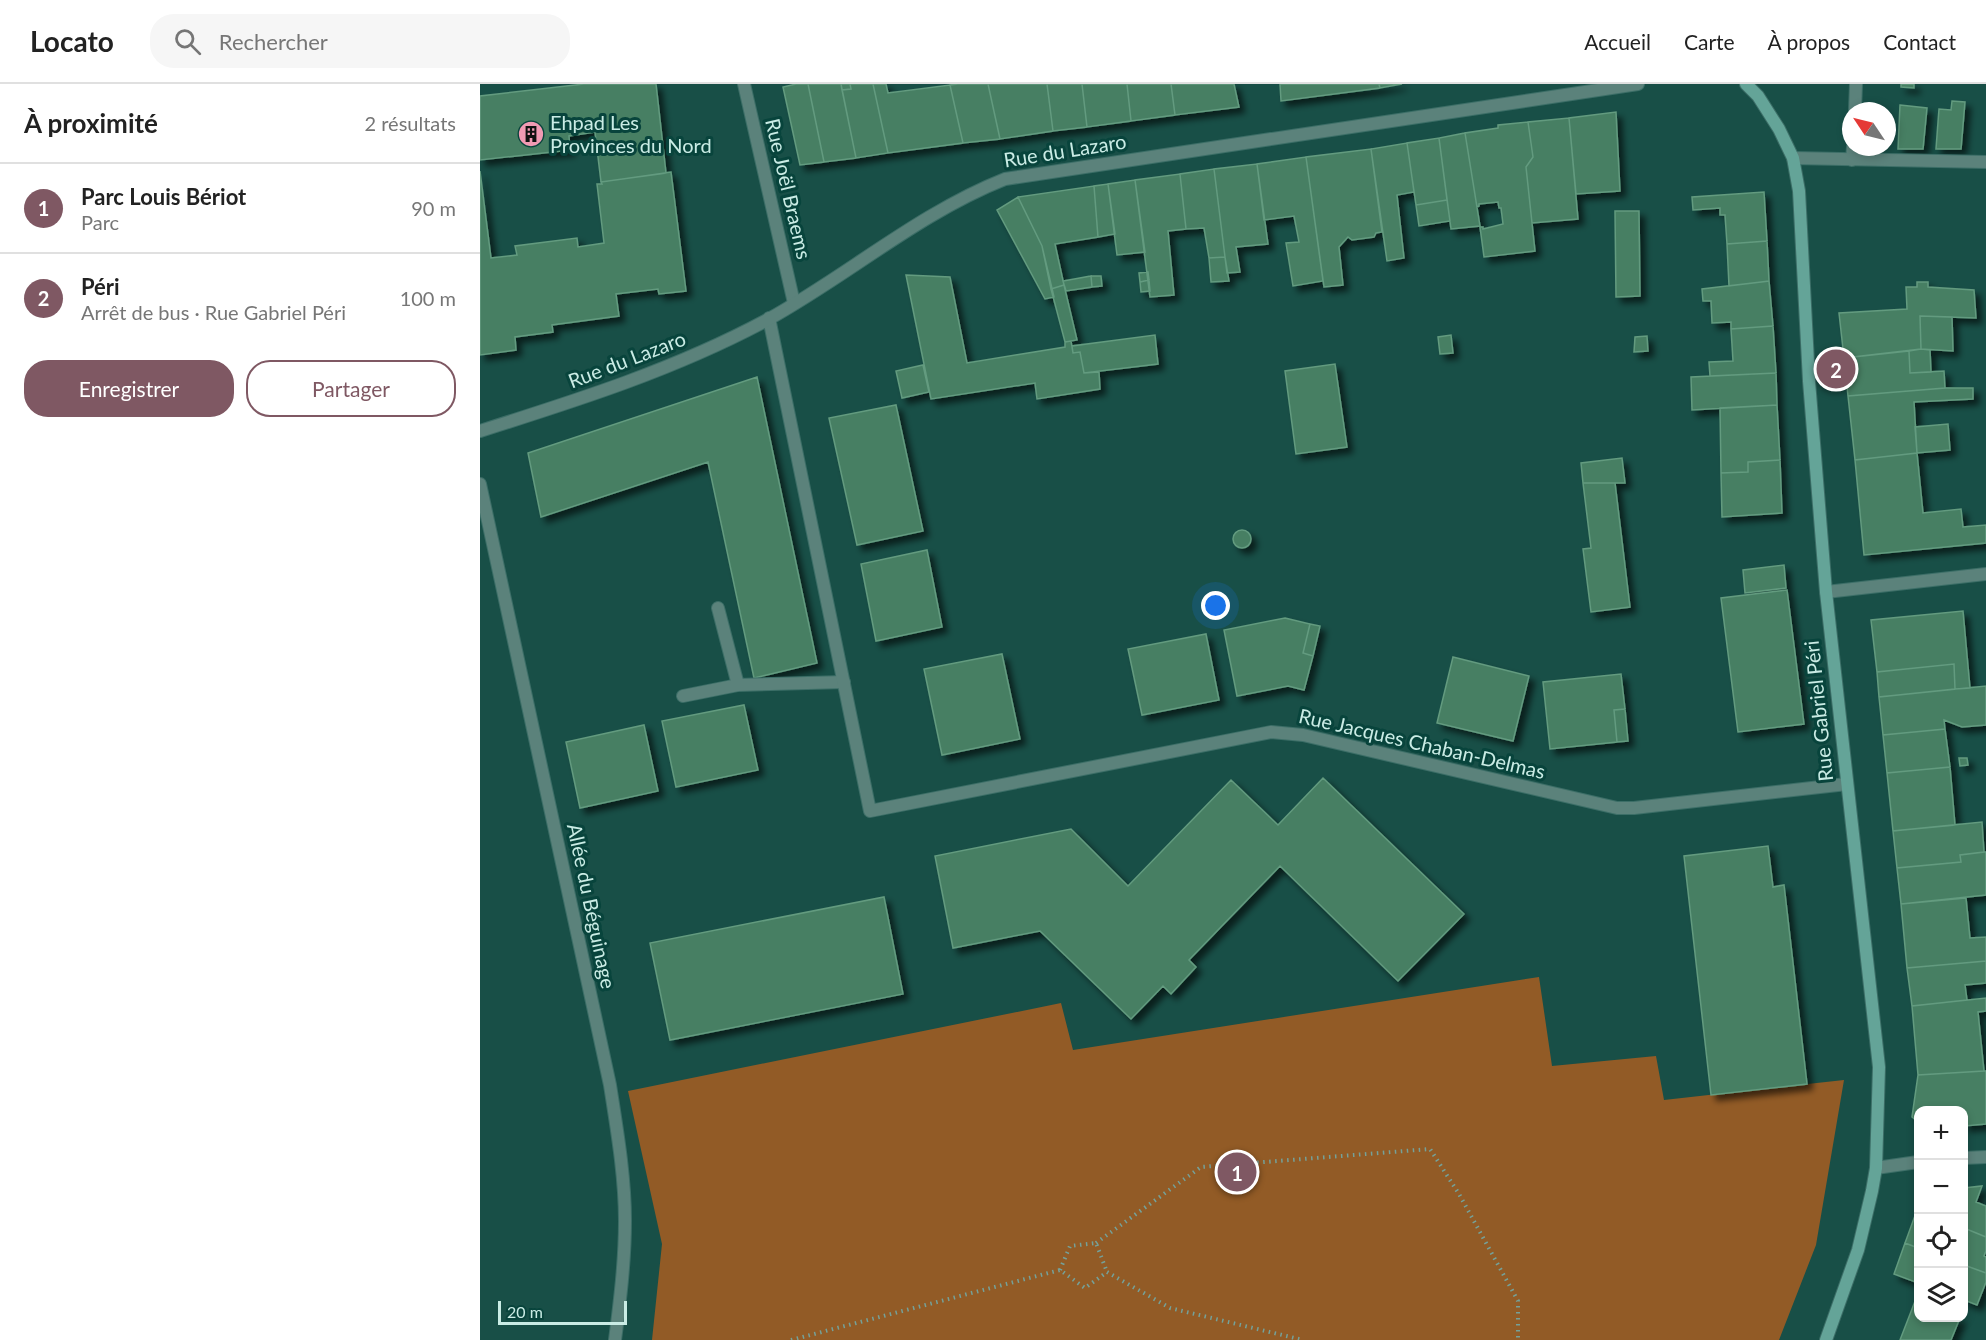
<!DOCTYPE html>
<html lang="fr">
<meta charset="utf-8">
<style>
:root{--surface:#fff;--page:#f6f6f6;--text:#222;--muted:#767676;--line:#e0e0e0;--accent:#7f5863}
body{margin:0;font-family:Lato,sans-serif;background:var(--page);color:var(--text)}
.controls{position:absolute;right:18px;bottom:18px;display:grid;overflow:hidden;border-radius:12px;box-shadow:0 3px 9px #0003}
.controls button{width:54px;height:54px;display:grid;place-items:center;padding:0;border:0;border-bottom:2px solid var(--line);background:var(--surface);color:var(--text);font:30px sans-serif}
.compass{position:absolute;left:1362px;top:18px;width:54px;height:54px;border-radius:50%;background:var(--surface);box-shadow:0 3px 9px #0003;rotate:305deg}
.scale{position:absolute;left:18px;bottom:15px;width:129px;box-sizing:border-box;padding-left:6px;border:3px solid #caece5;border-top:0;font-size:16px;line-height:21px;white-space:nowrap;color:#caece5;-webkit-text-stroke:4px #08443c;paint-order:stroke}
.you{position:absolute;left:736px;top:522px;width:21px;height:21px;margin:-15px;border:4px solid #fff;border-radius:50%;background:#1a73e8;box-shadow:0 0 0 9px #1a73e833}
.badge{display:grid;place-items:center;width:39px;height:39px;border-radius:50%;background:var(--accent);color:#fff;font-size:20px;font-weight:700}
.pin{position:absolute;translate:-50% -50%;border:3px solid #fff;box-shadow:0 2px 6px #0006}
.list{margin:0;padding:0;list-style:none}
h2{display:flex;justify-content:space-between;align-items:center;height:78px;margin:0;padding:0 24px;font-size:26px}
h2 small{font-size:20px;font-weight:400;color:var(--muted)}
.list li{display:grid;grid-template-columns:39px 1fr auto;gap:18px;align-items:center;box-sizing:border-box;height:90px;padding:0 24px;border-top:2px solid var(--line)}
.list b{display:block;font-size:22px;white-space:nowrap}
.list p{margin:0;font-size:20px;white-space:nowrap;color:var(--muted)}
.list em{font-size:20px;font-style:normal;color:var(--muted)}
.actions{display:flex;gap:12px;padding:18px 24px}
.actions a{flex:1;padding:14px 0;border:2px solid var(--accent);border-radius:24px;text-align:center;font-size:21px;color:var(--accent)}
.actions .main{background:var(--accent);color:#fff}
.icon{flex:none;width:33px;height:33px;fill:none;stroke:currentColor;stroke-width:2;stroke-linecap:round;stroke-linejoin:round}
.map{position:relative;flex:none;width:1506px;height:1256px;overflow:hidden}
header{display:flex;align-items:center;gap:36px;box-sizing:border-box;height:84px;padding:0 30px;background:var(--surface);border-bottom:2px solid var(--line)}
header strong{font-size:28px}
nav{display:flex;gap:33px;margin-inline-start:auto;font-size:21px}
.search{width:420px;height:54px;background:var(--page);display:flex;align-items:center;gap:15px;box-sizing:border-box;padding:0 21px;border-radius:24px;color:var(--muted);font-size:22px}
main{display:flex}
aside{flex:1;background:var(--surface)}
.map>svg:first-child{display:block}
.green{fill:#925b26}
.building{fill:#477f64;stroke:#639b7f;stroke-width:1.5;filter:url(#shadow)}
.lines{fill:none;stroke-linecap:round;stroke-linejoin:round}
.service-casing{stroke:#3c6e67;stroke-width:14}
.pedestrian-casing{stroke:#3c6e67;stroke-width:14}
.minor-casing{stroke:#3c6e67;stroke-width:14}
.tertiary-casing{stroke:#3c6e67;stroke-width:14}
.secondary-casing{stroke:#3c6e67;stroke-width:14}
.path{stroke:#75a199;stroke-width:4;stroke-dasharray:1.5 4.5;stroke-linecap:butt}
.service{stroke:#5b827b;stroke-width:12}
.pedestrian{stroke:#5b827b;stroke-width:12}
.minor{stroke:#5b827b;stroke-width:12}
.tertiary{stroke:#5b827b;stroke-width:12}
.secondary{stroke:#64a498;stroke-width:12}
.labels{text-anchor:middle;stroke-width:6;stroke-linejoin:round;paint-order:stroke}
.poi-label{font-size:20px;fill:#caece5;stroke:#08443c;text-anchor:start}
.street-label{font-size:20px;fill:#caece5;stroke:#08443c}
</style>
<header>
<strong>Locato</strong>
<div class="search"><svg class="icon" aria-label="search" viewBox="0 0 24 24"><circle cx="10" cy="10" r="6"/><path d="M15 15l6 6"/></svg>Rechercher</div>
<nav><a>Accueil</a><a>Carte</a><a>À propos</a><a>Contact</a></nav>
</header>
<main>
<aside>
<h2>À proximité<small>2 résultats</small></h2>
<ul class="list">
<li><span class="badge">1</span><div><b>Parc Louis Bériot</b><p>Parc</p></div><em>90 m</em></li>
<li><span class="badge">2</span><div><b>Péri</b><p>Arrêt de bus · Rue Gabriel Péri</p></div><em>100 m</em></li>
</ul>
<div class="actions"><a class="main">Enregistrer</a><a>Partager</a></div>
</aside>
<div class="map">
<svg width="1506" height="1256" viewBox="0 0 1506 1256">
<defs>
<filter id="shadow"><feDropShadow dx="5.5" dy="5.5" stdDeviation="3" flood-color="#0009"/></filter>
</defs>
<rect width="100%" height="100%" fill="#184f47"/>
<path class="green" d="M1059,893L1072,982L1176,972L1184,1016L1364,996L1336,1161L1299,1256H172L182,1160L148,1007L581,919L593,966Z"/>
<path class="building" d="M104,0H176L186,89L121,98L115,48L89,52L90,66L0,76V12Z
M316,0H328L344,78L320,81L303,3Z
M328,0H361L376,74L344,78Z
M361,0H370L371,5L362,6Z
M370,0H393L408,69L376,74L362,6L371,5Z
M393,0H406L408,9L470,1L483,59L408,69Z
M478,0H508L520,55L483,59L470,1Z
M508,0H567L573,47L520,55Z
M567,0H602L607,43L573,47Z
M602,0H647L651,37L607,43Z
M647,0H691L695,31L651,37Z
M691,0H754L759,23L695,31Z
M800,0H899L900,4L801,17Z
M899,0H922L900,4Z
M1421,0H1434V4L1421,3Z
M1472,17L1485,18L1481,65H1456L1459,25L1471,26Z
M1420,21L1447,24L1443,65H1418Z
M1136,28L1140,107L1096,110L1089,34Z
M1089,34L1098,135L1052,139L1046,83L1053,73L1048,38Z
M1048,38L1053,73L1046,83L1055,167L1004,173L1000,143H1003V145L1023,140L1021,124H1019L1018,118L999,120V122L997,123L985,49L1018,44V41Z
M985,49L1000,142L971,145L959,54Z
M959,54L967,116L936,121L927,59Z
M927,59L934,108L917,111L924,174L907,177L891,65Z
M891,65L902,148L896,149L894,153L872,156L868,153L859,163L863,201L844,203L826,73Z
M826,73L843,197L813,202L806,159L819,158L814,132L784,136L777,80Z
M777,80L788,160L756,163L760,188L747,189L734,85Z
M734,85L745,173L729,174L724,144L706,145L700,90Z
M0,87L11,174L37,171L35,162L97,154L98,163L124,159L117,100H122L121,98L191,88L206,207L179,210L178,205L136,210L139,232L72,241L73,248L35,253L36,266L0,271Z
M700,90L706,145L688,147L694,211L670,213L655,96Z
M655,96L665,168L637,171L628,100Z
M628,100L635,150L618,153L614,102Z
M614,102L618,153L575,160L584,201L571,205L562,162L538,113Z
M1284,108L1287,157L1247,160L1245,131H1240V124L1213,126L1212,113Z
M538,113L562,162L574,213L565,215L517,126Z
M967,116L970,137L939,142L936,121Z
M1135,127H1159L1160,212L1136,213Z
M1287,157L1289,197L1249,202L1247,160Z
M745,173L749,197L731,198L729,174Z
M668,188L669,196L660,198L659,189Z
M426,191L470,193L487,279L585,263V258L591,257L593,269L600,268L604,289L619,288L620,305L557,315L555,299L451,315Z
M611,192H621L622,202L612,203Z
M611,192L612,203L586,207L583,197Z
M669,196L670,207L661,208L660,198Z
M1289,197L1293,242L1251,245V238L1232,239L1231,217H1223L1222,205Z
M1437,198H1448V203L1494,206L1496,234L1440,232L1441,265L1364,274L1359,229L1427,225L1426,203H1437Z
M584,201L597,256L585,258L571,205Z
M1440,232L1472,233L1473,267L1441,265Z
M1293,242L1296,289L1230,292L1229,278L1253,277L1251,245Z
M675,251L678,280L604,289L600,268L593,269L592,262Z
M971,251L973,269L960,270L958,253Z
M1167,252L1168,267L1154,268L1155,253Z
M1441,265L1450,266L1451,288L1430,289L1429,267Z
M1429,267L1430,289L1464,287L1465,304L1368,312L1364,274Z
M855,280L867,363L816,370L805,287Z
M443,281L449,308L422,314L416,287Z
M1296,289L1297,321L1212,326L1211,293Z
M277,293L337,579L274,594L228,378L61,433L48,369Z
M1465,304H1493V315L1434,318L1437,369L1375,376L1368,312Z
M416,321L443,447L377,461L349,334Z
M1297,321L1300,376L1268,378V388L1241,389L1240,324Z
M1468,340L1470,366L1437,369L1435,343Z
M1437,369L1443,429L1481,425L1483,443L1506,441V459L1384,471L1375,376Z
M1142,374L1145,399H1103L1101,379Z
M1300,376L1302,429L1242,433L1241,389L1268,388V378Z
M1103,399H1135L1150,523L1111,528L1103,465L1111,464Z
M753 455a9 9 0 1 1 18 0a9 9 0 1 1-18 0Z
M447,466L462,543L396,557L381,480Z
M1304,481L1306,504L1265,509L1263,486Z
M1307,506L1324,640L1258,648L1241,514Z
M1483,527L1490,604L1475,605L1474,580L1397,588L1391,536Z
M805,534L830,540L823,569L833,572L824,606L808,602L757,612L744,546Z
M830,540L840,542L833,572L823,569Z
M726,550L739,616L662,631L648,565Z
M522,570L540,655L462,671L444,585Z
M973,573L1049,592L1033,657L957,639Z
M1474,580L1475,605L1399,613L1397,588Z
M1141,590L1145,625L1134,626L1137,658L1070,665L1063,598Z
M1506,602V641L1482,643L1464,636L1465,645L1403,651L1399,613Z
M264,621L278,686L196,703L182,637Z
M1145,625L1148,657L1137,658L1134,626Z
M164,641L178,707L100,724L86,658Z
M1465,645L1470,683L1407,689L1403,651Z
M1479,674H1487L1488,681L1480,682Z
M1470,683L1475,741L1413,747L1407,689Z
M843,694L984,830L918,897L800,782L709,876L716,883L691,910L683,902L651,935L560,847L473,864L455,772L591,745L648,802L751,696L798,741Z
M1502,738L1504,768L1480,771L1481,778L1417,784L1413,747Z
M1288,762L1293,803L1304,801L1327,1000L1231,1011L1204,772Z
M1504,768H1506V811L1421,820L1417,784L1481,778L1480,771Z
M404,813L423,910L190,956L170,859Z
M1486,814L1490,854L1506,853V877L1427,884L1421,820Z
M1506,877V899L1485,901L1487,916L1432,922L1427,884Z
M1506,914V927L1498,928L1504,987L1438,991L1432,922Z
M1504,987H1506V1040L1484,1042V1026H1438V1038L1432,1033L1438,991Z
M1502,1102L1496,1118L1506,1122V1153L1484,1144V1104Z
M1437,1126L1438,1127V1164L1425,1159Z
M1484,1144L1506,1153V1167L1504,1172L1506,1173V1189L1484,1181Z
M1425,1159L1438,1164V1199L1414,1190Z
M1484,1181L1506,1189V1198L1497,1221L1484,1216Z
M1437,1212L1438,1213V1234H1480L1471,1256H1420Z"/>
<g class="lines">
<g class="service-casing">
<path id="service" d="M1375,27L1376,0
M1372,76L1373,63
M1346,508L1506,490"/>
</g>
<g class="pedestrian-casing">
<path id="pedestrian" d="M0,400L130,1001C137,1046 145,1092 145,1137C145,1177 140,1217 135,1256
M238,524L258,601
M203,612L258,601L364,598"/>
</g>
<g class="minor-casing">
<path id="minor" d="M264,0L314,219
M1313,74L1506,78
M289,234L390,727L791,648L823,651L1137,724H1154L1367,700
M1484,1074L1506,1073
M1396,1084L1438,1078"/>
</g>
<g class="tertiary-casing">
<path id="tertiary" d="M0,347C98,316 196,285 287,236C367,192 439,129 525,95L1158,0"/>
</g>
<g class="secondary-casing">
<path id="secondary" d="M1266,0L1278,12L1299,45L1313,74L1319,107L1329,297L1346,508L1399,983L1396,1084L1392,1107L1378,1166L1346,1256"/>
</g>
<path class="path" d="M616,1159L721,1083L950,1065L979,1110L1038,1217V1256
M580,1186L590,1162L616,1159L627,1188
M311,1256L580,1186L605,1204L627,1188L690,1224L823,1256"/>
<use href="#service" class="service"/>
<use href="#pedestrian" class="pedestrian"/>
<use href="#minor" class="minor"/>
<use href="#tertiary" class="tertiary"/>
<use href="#secondary" class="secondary"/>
</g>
<defs>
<g id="building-disc" transform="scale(1.35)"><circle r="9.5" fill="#f19ab3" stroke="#08443c"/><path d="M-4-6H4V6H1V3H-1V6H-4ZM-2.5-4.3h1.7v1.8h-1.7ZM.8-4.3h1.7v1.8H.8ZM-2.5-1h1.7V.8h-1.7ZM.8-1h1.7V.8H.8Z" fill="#111"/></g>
</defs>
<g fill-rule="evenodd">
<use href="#building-disc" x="51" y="50"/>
</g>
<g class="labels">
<g class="poi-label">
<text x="70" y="46">Ehpad Les<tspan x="70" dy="23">Provinces du Nord</tspan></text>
</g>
<g class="street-label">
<text transform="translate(585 67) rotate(-9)" y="7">Rue du Lazaro</text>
<text transform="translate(308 105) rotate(77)" y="7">Rue Joël Braems</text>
<text transform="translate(147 276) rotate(-21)" y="7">Rue du Lazaro</text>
<text transform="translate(1339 627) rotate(-96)" y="7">Rue Gabriel Péri</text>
<text transform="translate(942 660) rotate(13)" y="7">Rue Jacques Chaban-Delmas</text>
<text transform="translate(111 822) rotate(78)" y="7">Allée du Béguinage</text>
</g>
</g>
</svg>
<div class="controls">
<button>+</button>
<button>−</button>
<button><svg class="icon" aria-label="locate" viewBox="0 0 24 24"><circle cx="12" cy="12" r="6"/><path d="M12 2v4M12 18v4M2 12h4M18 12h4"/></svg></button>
<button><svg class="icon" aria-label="layers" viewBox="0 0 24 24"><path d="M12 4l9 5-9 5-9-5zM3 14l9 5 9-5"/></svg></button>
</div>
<svg class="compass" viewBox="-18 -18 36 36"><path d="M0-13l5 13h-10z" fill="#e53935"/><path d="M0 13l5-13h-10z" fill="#767676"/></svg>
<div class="scale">20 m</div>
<div class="you"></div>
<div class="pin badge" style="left:757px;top:1088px">1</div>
<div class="pin badge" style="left:1356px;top:285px">2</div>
</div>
</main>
